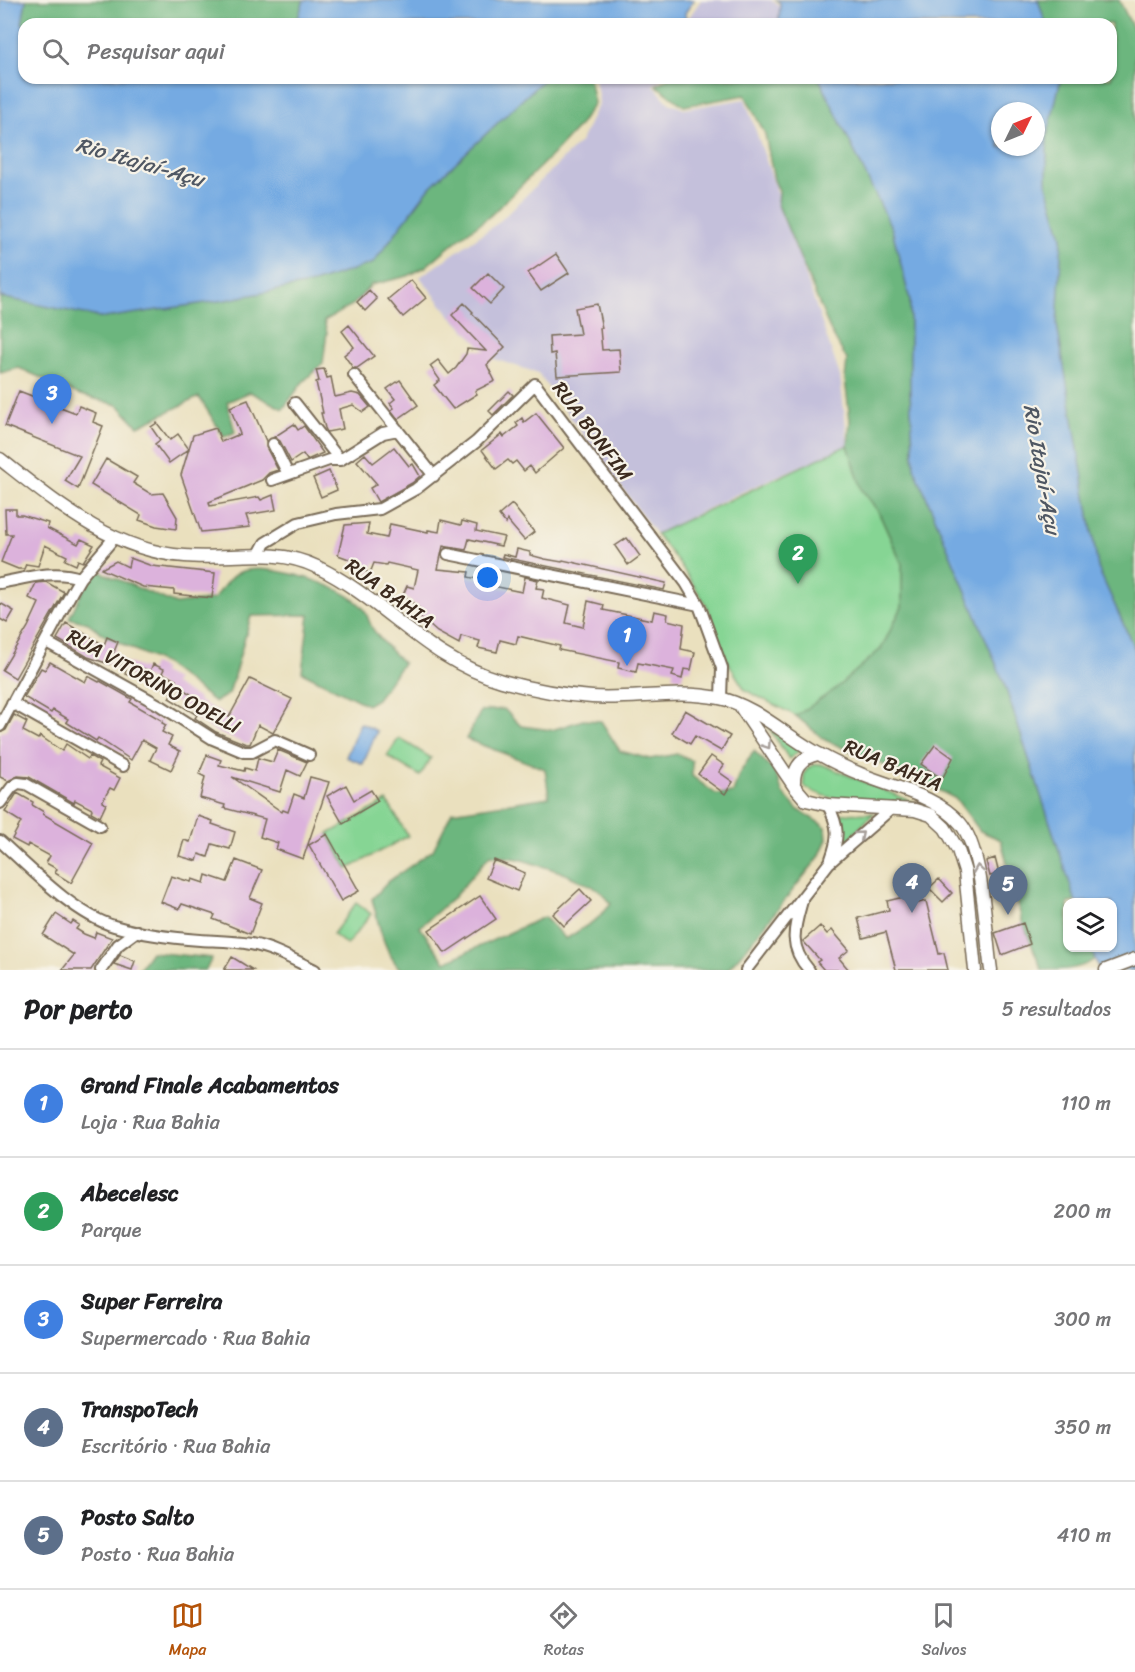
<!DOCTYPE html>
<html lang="pt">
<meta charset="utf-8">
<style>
:root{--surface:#fff;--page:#f6f6f6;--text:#202124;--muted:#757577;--line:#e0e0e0;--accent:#b45309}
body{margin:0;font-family:Sriracha,sans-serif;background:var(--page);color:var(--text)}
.controls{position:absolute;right:18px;bottom:18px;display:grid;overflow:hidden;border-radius:12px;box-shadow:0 2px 4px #0004}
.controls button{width:54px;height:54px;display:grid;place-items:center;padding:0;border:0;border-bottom:2px solid var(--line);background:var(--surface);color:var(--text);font:30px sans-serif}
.compass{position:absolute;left:991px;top:102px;width:54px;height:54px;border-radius:50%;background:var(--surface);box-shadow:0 2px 4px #0004;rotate:47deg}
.you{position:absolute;left:488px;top:578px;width:21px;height:21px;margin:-15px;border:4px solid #fff;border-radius:50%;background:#1a73e8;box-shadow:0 0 0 9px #1a73e833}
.badge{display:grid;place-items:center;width:39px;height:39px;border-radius:50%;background:var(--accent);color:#fff;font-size:20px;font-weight:700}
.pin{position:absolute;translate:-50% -50px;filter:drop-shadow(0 2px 3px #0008)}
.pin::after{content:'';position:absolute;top:32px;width:21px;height:18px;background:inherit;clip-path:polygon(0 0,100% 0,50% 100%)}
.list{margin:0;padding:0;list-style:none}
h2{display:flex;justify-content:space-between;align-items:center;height:78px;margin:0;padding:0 24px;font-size:26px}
h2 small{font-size:20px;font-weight:400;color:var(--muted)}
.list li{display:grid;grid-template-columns:39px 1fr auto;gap:18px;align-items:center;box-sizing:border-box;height:108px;padding:0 24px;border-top:2px solid var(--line)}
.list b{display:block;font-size:22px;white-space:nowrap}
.list p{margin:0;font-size:20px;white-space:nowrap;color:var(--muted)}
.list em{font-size:20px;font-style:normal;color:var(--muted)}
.icon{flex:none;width:33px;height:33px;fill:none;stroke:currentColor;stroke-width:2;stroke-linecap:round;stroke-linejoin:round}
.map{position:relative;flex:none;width:1135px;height:970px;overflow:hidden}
.search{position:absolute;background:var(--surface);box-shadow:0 2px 4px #0004;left:18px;right:18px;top:18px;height:66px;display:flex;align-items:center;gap:15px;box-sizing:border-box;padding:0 21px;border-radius:18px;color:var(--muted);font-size:22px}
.sheet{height:618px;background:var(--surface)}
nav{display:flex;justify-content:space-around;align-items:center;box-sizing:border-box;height:84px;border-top:2px solid var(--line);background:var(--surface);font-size:16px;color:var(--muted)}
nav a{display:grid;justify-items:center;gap:3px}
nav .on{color:var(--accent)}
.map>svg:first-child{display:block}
.industrial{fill:#c4c0db}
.green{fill:#86d594;stroke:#608059;stroke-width:1.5}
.forest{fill:#6cb67e;stroke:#54704e;stroke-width:1.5;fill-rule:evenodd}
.water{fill:#75aae2;stroke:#586a80;stroke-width:1.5;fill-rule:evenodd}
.building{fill:#dcb2dc}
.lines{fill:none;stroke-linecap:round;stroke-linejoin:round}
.minor-casing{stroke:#786a56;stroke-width:14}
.major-casing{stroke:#786a56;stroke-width:15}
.minor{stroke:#fff;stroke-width:10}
.major{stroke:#fff;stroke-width:12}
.oneway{stroke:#a79f9a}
.labels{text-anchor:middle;stroke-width:4.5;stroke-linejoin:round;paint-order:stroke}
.street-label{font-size:20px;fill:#3b2a1e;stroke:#f7f3e8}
.water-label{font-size:21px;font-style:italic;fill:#4f5763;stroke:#f7f3e8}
</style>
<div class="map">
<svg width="1135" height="970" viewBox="0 0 1135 970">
<rect width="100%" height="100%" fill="#f7f3e8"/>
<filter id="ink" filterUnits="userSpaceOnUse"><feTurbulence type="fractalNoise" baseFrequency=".0167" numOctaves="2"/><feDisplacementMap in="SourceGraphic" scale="12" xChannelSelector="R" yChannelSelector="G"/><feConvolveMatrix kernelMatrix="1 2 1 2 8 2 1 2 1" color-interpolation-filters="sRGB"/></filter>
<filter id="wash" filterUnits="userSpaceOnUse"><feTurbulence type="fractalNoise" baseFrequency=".008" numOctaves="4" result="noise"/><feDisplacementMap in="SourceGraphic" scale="24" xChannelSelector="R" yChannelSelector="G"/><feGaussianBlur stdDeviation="1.35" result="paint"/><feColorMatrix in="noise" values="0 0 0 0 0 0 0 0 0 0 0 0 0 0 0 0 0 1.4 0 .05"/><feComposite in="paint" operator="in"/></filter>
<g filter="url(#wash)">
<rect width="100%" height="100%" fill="#eae0be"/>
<path class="industrial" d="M701,0H771L780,6L779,24H653L687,20Z
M595,78H663L653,85L669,103L684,109L745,99L840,376L848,445L735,495L656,534L538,373L494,359L450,315L420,277L498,223L581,141L599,102Z"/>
<path class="green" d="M848,445L862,490L878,511L902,564V607L881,649L834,690L796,716L745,690L727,661L706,604L679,563L656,534Z
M769,728L801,749L789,759Z
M399,738L431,758L420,776L387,756Z
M820,764L826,766L915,803C883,802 832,805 805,787C801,774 806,765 820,764Z
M387,801L408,836L348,869L328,834Z
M874,813L843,845C844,834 845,824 839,814Z
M356,903L371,914L347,945L333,934Z"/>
<path class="forest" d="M26,0H304L296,24L24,25L22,24Z
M1038,0H1119L1135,32V650L1098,568L1057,325L1062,237L1047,186V137L1061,78H1111V24H1046Z
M545,78H589L594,103L579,126L553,154L490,216L461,237L425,267L408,276L371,285L354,304L324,321L327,332L323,363L302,383L283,409L250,392L227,402L235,432L224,437L199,397L138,426L118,405L80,395L19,368L0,373V297L104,318L225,300L313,283L373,263L430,187Z
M668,78H819L892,229L910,300V391L914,467L1004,683L1076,902L1068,903V948H1091L1095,959C1080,970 1062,970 1042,970L1022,921L1001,840L980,831L956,799L921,781L825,740L796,716L834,690L881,649L902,607V564L878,511L862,490L848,445L850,420L845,379L847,360L831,332L778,205L779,191L774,180L765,134L745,95L684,106L656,85Z
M94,569L176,604L214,599C222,589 229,575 243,571C270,563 345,585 363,608C368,614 369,625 375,632C382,643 394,653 403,663L377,699L367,705L302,672L309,615L251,616L229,694L215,702L165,664L107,637L88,623L69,618Z
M504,709L521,726L552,730L583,720L601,721L620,751L650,759L677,754L692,761V776L716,794L733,793L739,774L754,751L773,770L779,782L782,792L797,809L826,827L827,839L819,857L750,944L727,970H401C383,951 379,924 372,899L389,881L433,850L452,812L549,797L545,769L466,739L481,711ZM490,855L519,859L561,872L598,889L611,903L597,919L566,939L544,917L445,962L420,927L454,897Z
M151,952L212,958L206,970H138Z"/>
<path class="water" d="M0,0H26L22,23L24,25V78H545L430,187L373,263L313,283L225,300L104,318L0,297Z
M304,0H694L685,13L686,19L662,22L657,17L647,24H296Z
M776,0H1038L1046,24H782L779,21L780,3Z
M819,78H1061L1047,137V186L1062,237L1057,325L1098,568L1135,650V970H1099L1091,948H1112V903L1076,902L1004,683L914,467L910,391V300L892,229ZM1000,111H1036V147H1000Z
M360,723L377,731L363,764L346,757Z"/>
<g id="blocks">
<path class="building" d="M556,254L569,273L541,291L528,273Z
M488,273L504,289L490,304L473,288Z
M411,280L426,298L403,317L388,299Z
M369,290L377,299L365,311L357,302Z
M464,303L473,312L472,313L505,347L487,365L495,381L475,391L477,394L453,409L434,385L440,380L430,366L438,360L449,374L456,368L466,354L467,349L486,351L452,315Z
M597,304L602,328H600L602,350L619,349L621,372L557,376L555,353L550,354L549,336L580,334L575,308Z
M349,325L374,356L357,368H353L344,355L354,347L342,331Z
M324,369L327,378L331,377L335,397L352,393L360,395L370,407L363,412L353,405L339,409L343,429L327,432L325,428L321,413H323L316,382L319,381L316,370Z
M400,380L418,405L398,419L391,410L394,408L390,403L395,399L387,389Z
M19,391L76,413L79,406L96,413L93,422L103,426L78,489L65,481L80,456L5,426Z
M509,391L513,395L493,415L489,411Z
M248,400L266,441V447L278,470L269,473L262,480L209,502L210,506L259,497L261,500L273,495L276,510L246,515L250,527L201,532L181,475L193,435L216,428L221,442L240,434L230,407Z
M536,413L564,448L535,473L530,466L524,471L516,461L512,464L508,460L496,469L482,450L502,434L504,437L518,426L516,423L522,418L524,422Z
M157,423L170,440L178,434L189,449L169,463L155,444L160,440L151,427Z
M294,424L298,430L304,426L323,453L307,460L303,454L291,462L280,441L274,437Z
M394,447L409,466L413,464L420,476L412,483L378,502L370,488L377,484L357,461L365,454L373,463Z
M106,459L137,477L133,483L151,494L163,493L177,517L176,529L156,526L139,520L141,515L91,485Z
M329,471L337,490L321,497L313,478Z
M512,504L534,532L524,540L507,520L506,524L499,515Z
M5,509H16V515H22L48,523L47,528L78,544L81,539L94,545L83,562L78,560L76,565L65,560L67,556L45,545L38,566L26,564L24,569H18L1,562L12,534H6Z
M441,520L461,525L462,521L477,525L476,531L504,537L501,546L469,539L466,550L443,546L438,569L469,572L468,577L488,581V585L522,592L525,577L538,580L536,588L544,589L542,598L570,605L566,623L583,627L588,601L604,605L603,610L652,620L654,611L668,614L667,620L684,624L681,649L695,652L691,670L684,669L682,679L672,676L674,670L638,663L636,672L618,668L619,662L559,650L560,646L518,636L516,644L500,640L497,652L478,648L480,641L461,636L459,644L437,632L418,615L420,609L403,595L407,586L414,588L418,570L387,563L386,565L374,563L370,573L359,569L360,563L338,555L345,525L369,523L367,534L387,538L390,524L428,532V530L439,532Z
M627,538L640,556L628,565L615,546Z
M517,549L530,552V555L545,559L562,562L563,560L666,583L664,590L502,557L503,554L515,557Z
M130,558L152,566L215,573L212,598L174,594V590L143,587L101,569L116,561L128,567Z
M46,582L64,592L15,678L2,670L28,627L39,603L29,598L36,583Z
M0,603L14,611L7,623L0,619Z
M66,623L104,645L107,637L118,642L109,664L88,657L57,639Z
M122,661L150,671L153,664L164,669L162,673L176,680L174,684L199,699V701L229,717L250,679L292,699L273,733L258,725L250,744H246L216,732L195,718L197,715L169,698L172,693L159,685V684L138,674L136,678L125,674L126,669L120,667Z
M50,662L85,682L88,676L99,682L100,681L132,699L130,702L163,721L162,723L166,725L162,732L172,737L168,745L180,751L171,770L150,760L156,748L142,740L131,760L98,738L96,741L66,722L68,719L53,710L51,713L24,697L41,668L45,670Z
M685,710L730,736L721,751L695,736L690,744L672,733Z
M14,715L27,722L23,731L38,739L40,736L62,751L66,744L88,759L90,756L100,762L98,766L120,778L114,790L110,788L102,802L106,804L100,817L91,812L92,809L75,800L74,803L29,777L18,776L8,781L0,777V733L6,730Z
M935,745L953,758L942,779L921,764Z
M278,750L307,762L300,776L287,770L280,792L232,777L282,812L283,810L288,812L294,794L304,798L310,777L329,782L303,859L276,849L278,843L260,837L265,819L224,808L225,805L200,798L205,777L199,774L207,755L221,760L219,765L244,771L245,768L255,771L258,758L273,762Z
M711,756L724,765L719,772L733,782L725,794L698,774Z
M346,785L354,800L371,790L378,801L349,818L350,820L343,824L327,796Z
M17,793L33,802L32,805L44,812L43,814L93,843L71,883L55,873L57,869L46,863L50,856L28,844L27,847L12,839L21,822L5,812Z
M198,816L213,821L212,824L235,832L230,849L212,844L208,857L199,854L197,861L179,856L184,840L190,842Z
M327,834L359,891L341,901L309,845Z
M995,858L999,874L990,876L986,861Z
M236,860L262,870L250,898L262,903L250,934L213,919L215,915L182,904L179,909L161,902L171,876L191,882L192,879L204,883L206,875L227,882Z
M494,860L525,873L517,891L486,878Z
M939,879L952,893L943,902L929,888Z
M580,889L591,901L564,926L553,914Z
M916,894L918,903L926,901L939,954L944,953L948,970H896L886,932L863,938L858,918L889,910L887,901Z
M480,896L496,919L445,953L429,930Z
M56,914L71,924L73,921L79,925L76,929L84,934L94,938L96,932L112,938L91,970H62L74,955L43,935Z
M1023,923L1030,944L1002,955L995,933Z
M820,926L827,934L832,930L849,950L839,958L849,970H824L817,962L820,960L803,941Z
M120,955L135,961L132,970L114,964Z
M232,957L253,970H224Z"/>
</g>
</g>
<g filter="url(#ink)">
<use href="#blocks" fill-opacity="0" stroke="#786a56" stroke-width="1.5"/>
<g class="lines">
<g class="minor-casing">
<path id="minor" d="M354,375L434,476
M295,403L340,460
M273,444L288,474
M272,480L329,460H340L383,433L398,430
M259,554L265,543L298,523L336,514L380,509L416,489L476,442L535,384L686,583L699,605L722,668L721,698
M448,554L699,605
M0,583C26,578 55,569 80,578
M46,642L161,706L213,739L244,752H252L275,740L309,755
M12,703L123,766
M0,726L73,590L80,578L114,538
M0,803L12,787L18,783L26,784L100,826
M828,805C839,827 839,837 831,859
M0,841C31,869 74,914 114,926C141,934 172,938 200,940C217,941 234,941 251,944C273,948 294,960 315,970
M802,901C794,929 788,946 809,970
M101,970L118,945L137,931
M746,970L829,863L892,808"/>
</g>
<g class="major-casing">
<path id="major" d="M0,459C55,502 112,551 185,556C231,560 274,546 317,567C386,600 425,659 502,681C531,689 562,695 592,697C634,700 677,689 719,698C755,705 787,737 819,754C833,762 848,769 863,775C895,788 937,796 960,823C984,851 985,932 991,970
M742,709L794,786L806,800L828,805L915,810L931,815L945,828L958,850L965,872L975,970
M794,786C793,768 800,758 818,754
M1106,970L1135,959"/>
</g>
<use href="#minor" class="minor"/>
<use href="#major" class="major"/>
</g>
<defs><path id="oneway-chevron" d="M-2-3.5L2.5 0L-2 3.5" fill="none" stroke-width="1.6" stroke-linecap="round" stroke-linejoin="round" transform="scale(1.5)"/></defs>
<g class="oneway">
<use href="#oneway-chevron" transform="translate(767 745) rotate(56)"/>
<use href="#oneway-chevron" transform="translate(860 835) rotate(-41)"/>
<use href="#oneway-chevron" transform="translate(978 869) rotate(-98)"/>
</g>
</g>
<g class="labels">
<g class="street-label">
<text transform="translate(593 431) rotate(53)" y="7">RUA BONFIM</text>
<text transform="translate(390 593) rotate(36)" y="7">RUA BAHIA</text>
<text transform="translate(154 681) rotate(29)" y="7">RUA VITORINO ODELLI</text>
<text transform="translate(893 765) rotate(23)" y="7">RUA BAHIA</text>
</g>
<g class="water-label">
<text transform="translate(140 162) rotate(16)" y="7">Rio Itajaí-Açu</text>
<text transform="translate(1042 469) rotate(80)" y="7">Rio Itajaí-Açu</text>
</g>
</g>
</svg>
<div class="controls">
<button><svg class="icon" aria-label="layers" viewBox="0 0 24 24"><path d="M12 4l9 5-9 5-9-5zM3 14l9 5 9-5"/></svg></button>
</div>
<svg class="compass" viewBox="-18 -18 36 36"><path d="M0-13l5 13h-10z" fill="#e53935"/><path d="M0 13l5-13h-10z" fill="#757577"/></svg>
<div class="you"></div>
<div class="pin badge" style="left:627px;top:666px;background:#3f7fe0">1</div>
<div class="pin badge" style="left:798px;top:584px;background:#2e9e5b">2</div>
<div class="pin badge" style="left:52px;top:424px;background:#3f7fe0">3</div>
<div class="pin badge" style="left:912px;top:913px;background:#5c6f8a">4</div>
<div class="pin badge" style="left:1008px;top:915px;background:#5c6f8a">5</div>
<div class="search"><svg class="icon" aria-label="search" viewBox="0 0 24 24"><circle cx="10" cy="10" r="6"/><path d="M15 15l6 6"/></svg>Pesquisar aqui</div>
</div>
<section class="sheet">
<h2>Por perto<small>5 resultados</small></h2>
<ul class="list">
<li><span class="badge" style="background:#3f7fe0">1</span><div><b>Grand Finale Acabamentos</b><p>Loja · Rua Bahia</p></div><em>110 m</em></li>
<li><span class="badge" style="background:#2e9e5b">2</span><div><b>Abecelesc</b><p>Parque</p></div><em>200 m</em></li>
<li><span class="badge" style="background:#3f7fe0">3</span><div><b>Super Ferreira</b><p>Supermercado · Rua Bahia</p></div><em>300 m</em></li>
<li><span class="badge" style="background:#5c6f8a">4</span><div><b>TranspoTech</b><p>Escritório · Rua Bahia</p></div><em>350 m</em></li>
<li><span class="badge" style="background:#5c6f8a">5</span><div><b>Posto Salto</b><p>Posto · Rua Bahia</p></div><em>410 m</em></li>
</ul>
</section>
<nav>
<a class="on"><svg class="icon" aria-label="map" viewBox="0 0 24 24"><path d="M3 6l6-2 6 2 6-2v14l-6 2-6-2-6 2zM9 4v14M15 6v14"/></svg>Mapa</a>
<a><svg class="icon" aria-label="directions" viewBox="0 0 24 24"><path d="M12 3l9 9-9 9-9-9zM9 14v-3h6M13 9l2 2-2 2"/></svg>Rotas</a>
<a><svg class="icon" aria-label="saved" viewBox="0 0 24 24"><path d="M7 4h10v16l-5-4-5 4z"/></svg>Salvos</a>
</nav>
